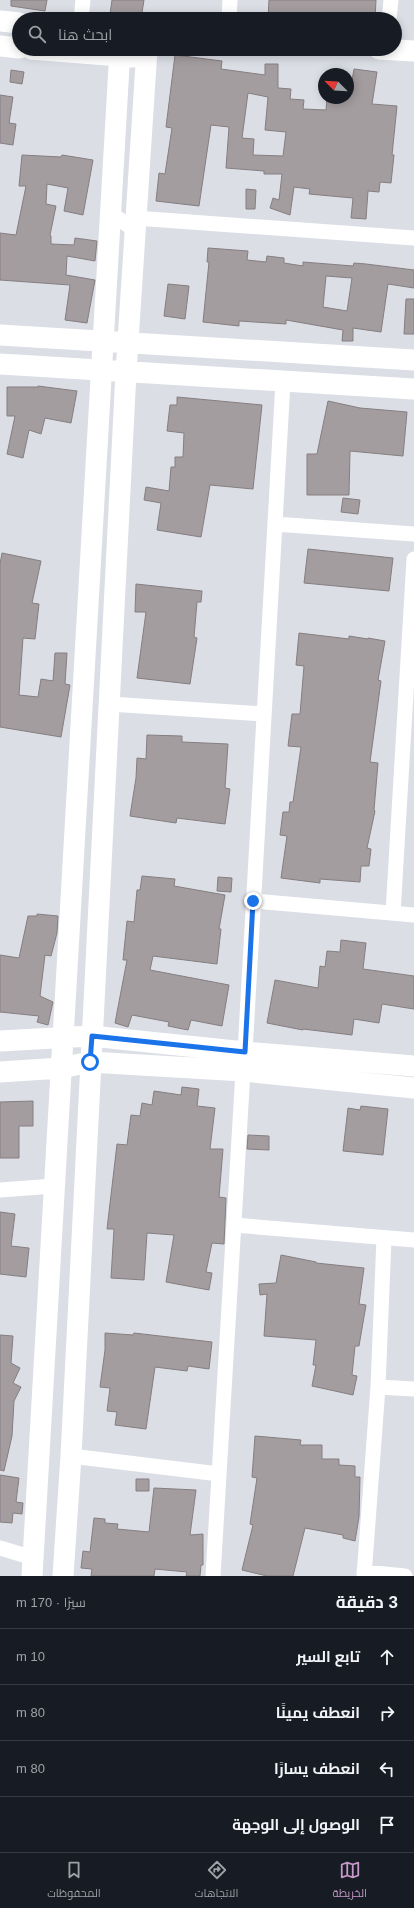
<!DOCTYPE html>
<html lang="ar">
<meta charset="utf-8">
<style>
:root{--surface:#171b24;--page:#242831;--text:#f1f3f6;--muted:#9ea1a6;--line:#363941;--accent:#c598c7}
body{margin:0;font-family:Arial,Cairo,sans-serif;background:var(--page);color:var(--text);direction:rtl}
.compass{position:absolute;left:318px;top:68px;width:36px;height:36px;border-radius:50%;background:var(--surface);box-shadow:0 2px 10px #0003;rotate:294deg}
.stop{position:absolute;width:12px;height:12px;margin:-9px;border:3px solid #1a73e8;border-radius:50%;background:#fff}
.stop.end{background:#1a73e8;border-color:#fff;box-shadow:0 1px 4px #0008}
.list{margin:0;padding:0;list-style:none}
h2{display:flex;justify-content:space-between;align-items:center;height:52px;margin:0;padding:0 16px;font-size:17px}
h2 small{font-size:13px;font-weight:400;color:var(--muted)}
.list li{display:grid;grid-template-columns:26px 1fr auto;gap:12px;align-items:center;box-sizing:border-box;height:56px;padding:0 16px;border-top:1px solid var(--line)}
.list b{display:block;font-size:15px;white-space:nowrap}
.list em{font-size:13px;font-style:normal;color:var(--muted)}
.icon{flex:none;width:22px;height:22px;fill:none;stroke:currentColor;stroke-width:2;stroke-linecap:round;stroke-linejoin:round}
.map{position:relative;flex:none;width:414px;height:1576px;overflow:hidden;direction:ltr}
.search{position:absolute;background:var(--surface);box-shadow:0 2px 10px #0003;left:12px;right:12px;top:12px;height:44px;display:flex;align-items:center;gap:10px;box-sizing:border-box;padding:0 14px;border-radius:22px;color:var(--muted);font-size:15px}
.sheet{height:276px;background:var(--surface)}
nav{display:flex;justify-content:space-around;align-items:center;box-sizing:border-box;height:56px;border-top:1px solid var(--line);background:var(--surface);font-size:11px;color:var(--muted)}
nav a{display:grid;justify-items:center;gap:2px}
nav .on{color:var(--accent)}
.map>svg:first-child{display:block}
.building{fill:#a49da0;stroke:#857e81;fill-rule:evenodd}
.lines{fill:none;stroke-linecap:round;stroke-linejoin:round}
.street{stroke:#fff;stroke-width:15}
.secondary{stroke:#fff;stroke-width:21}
.route{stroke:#1a73e8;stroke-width:5}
</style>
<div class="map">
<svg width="414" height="1576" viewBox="0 0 414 1576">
<rect width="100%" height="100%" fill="#dbdee5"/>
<path class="building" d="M11,0H47L45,11L11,6Z
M112,0H144L141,19L110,14Z
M269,0H376L375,19H268Z
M175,55L222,61L221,69L265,75V64H278V88L291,89L290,99L304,100L303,109L326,110L327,98H349L354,69L377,72L372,104L397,106L392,155H394L391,183L380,182L379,192L368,191L366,219L351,218L353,198L309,194L310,189L294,187L290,215L270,208L273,198L279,200L282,174H264V171L226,168L229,127L211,125L199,206L156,201L159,173L165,174L172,128L166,127ZM248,93L268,97L265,130L286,132L283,156L253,155L254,139L242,138Z
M11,70L24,72L22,84L10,82Z
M0,95L13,97L9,123L16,124L13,145L0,143Z
M22,155L61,157L62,155L93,160L83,215L64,211L68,188L47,184L46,204L56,206L50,235L51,236V244L74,245L75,238L97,241L95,261L67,256L66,275L95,280L87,323L65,320L70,285L0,280V233L16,235L26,186H19Z
M246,189L256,190L255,209H246Z
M208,248L248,251L247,260L266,262L267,256L284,258V263L303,266V262L353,266L354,263L366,264L414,270V288L388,284L381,332L353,328V341H342L343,330L286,320V324L239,321V326L203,322L209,262H207ZM326,276L352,278L347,311L323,307Z
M168,284L189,286L185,319L164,316Z
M406,299H414V334H404Z
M38,386L77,391L71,423L45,418L41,434L29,430L23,458L7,454L15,416H7V387H38Z
M177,397L262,405L253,489L210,485L201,537L157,530L161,503L144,500L146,487L169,491L171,467H175V457H183L184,433L167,431L170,405H177Z
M328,401L360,408L407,412L403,456L350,451L349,495H307V454H317Z
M343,498L360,500L358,514L341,512Z
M308,549L393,558L389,591L304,583Z
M2,553L41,561L32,603L39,604L35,639L23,638L19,695L38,697L41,679L53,681L55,653H67L65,684L70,685L61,737L0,727V564Z
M136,584L202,591L201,602H197L194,637L197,638L190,684L137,678L146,612H135Z
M299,633L349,639V636L368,639V638L385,641L378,680L381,681L370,762L378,763L374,810L375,811L367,848L371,849L369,866H361L360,882L320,879V883L281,878L287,836L280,835L283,812H289L290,802H293L301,747L288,746L292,714H300L304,666L296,665Z
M147,735L182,736V742L228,744L225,788L230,789L225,824L177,818L176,823L130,816L136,778L137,758L146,759Z
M142,876L175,879L174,886L225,895L219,929H221L217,964L153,956L150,970L229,985L222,1026L191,1020L188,1030L168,1026L169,1022L132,1015L128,1027L115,1023L127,960H123L127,921L134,922L137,890H140Z
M218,877L232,878L231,892L217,891Z
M37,914L58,916L57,933L51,956L45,955L40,996L53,1002L48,1025L37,1022L39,1016L0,1012V955L19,958L28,916H37Z
M341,940L366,943L363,969L414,976V1009L382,1004L379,1023L354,1019L352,1035L303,1029V1030L267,1023L275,980L318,988L320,966L325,967L327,951L340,952Z
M182,1087L199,1089L197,1106L215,1108L210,1149H223L219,1197L226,1198L224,1244L212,1243L206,1272L212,1273L209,1290L166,1282L174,1235L147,1233L144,1280L111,1278L114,1229H107L117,1144L127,1145L131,1115L140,1116L142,1103L152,1105L154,1091L181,1095Z
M33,1101V1126H19V1158H0V1102Z
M361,1106L388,1109L383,1155L343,1151L348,1108L360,1110Z
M248,1135L269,1136V1150L247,1149Z
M0,1212L15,1214L11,1246L29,1248L26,1277L0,1274Z
M281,1255L316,1262V1263L364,1268L359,1304L366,1305L359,1346H355L352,1375L357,1376L353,1395L312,1386L316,1365H313L316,1340L264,1336L267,1294L260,1295L259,1284L276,1283Z
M105,1333L133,1335L134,1333L212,1342L209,1369L188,1366L187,1371L155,1367L146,1429L115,1425L117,1412L107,1411L110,1388L100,1387L105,1350Z
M0,1335L13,1336L11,1363L20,1368L13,1383L21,1387L14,1401L12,1436L4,1471L0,1470Z
M255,1436L301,1440L300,1445H322V1459H339V1465L355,1466V1477H360L359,1517L355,1541L343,1538V1535L305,1528L293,1576H267L242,1570L253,1525L250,1524L257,1478L252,1477Z
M0,1475L19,1478L16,1502L23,1503L22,1514L13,1513L12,1523L0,1522Z
M136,1479H149V1491H136Z
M154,1488L196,1490L190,1535L203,1534V1565H201L200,1576H186L187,1572L155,1569L154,1576H91L92,1569L81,1568L83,1551L90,1552L94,1518L105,1519V1523L118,1524L117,1529L149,1532Z"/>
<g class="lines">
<path class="street" d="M81,19L83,0
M229,19L230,0
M389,19L391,0
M110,213L135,230
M135,218L414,238
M275,524L414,534
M109,704L264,714
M253,901L414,915
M393,913L414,559
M245,1052L283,382
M0,1190L54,1186
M234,1225L414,1240
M378,1387L414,1389
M71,1456L219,1474
M0,1548L33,1558
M364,1572L405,1576
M213,1576L243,1071
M364,1576L378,1387L384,1238"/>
<path class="secondary" d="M0,21L19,23
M0,46L19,48
M31,49L132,57
M379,49L414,51
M0,335L414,360
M0,364L414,389
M0,1041L91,1036L245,1052L414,1066
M0,1072L61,1068L90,1062L243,1071L414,1088
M32,1576L120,49
M63,1576L71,1456L126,372L147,49"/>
</g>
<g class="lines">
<path class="route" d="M90,1062L92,1036L245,1052L253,901"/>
</g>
</svg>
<svg class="compass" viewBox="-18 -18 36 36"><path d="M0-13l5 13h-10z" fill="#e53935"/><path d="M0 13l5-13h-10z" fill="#9ea1a6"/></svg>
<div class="stop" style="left:90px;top:1062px"></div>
<div class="stop end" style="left:253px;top:901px"></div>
<div class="search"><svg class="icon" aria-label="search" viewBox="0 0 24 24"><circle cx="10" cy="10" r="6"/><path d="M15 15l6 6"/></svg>ابحث هنا</div>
</div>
<section class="sheet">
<h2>3 دقيقة<small>سيرًا · 170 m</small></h2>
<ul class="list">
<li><svg class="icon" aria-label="ahead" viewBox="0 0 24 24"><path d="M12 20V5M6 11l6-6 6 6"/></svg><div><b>تابع السير</b></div><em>10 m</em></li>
<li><svg class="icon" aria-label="right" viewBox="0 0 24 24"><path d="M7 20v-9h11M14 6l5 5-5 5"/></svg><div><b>انعطف يمينًا</b></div><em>80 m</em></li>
<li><svg class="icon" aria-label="left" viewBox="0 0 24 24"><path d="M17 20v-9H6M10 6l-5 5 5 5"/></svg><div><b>انعطف يسارًا</b></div><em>80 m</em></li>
<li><svg class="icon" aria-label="arrive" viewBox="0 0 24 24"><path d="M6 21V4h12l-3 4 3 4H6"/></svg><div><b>الوصول إلى الوجهة</b></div></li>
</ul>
</section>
<nav>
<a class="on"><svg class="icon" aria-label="map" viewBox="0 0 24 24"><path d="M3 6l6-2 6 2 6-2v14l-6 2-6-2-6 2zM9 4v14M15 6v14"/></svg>الخريطة</a>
<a><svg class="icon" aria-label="directions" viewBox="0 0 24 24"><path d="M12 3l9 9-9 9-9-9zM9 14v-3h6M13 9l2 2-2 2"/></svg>الاتجاهات</a>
<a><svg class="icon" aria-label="saved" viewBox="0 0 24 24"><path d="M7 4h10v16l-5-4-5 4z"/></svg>المحفوظات</a>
</nav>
